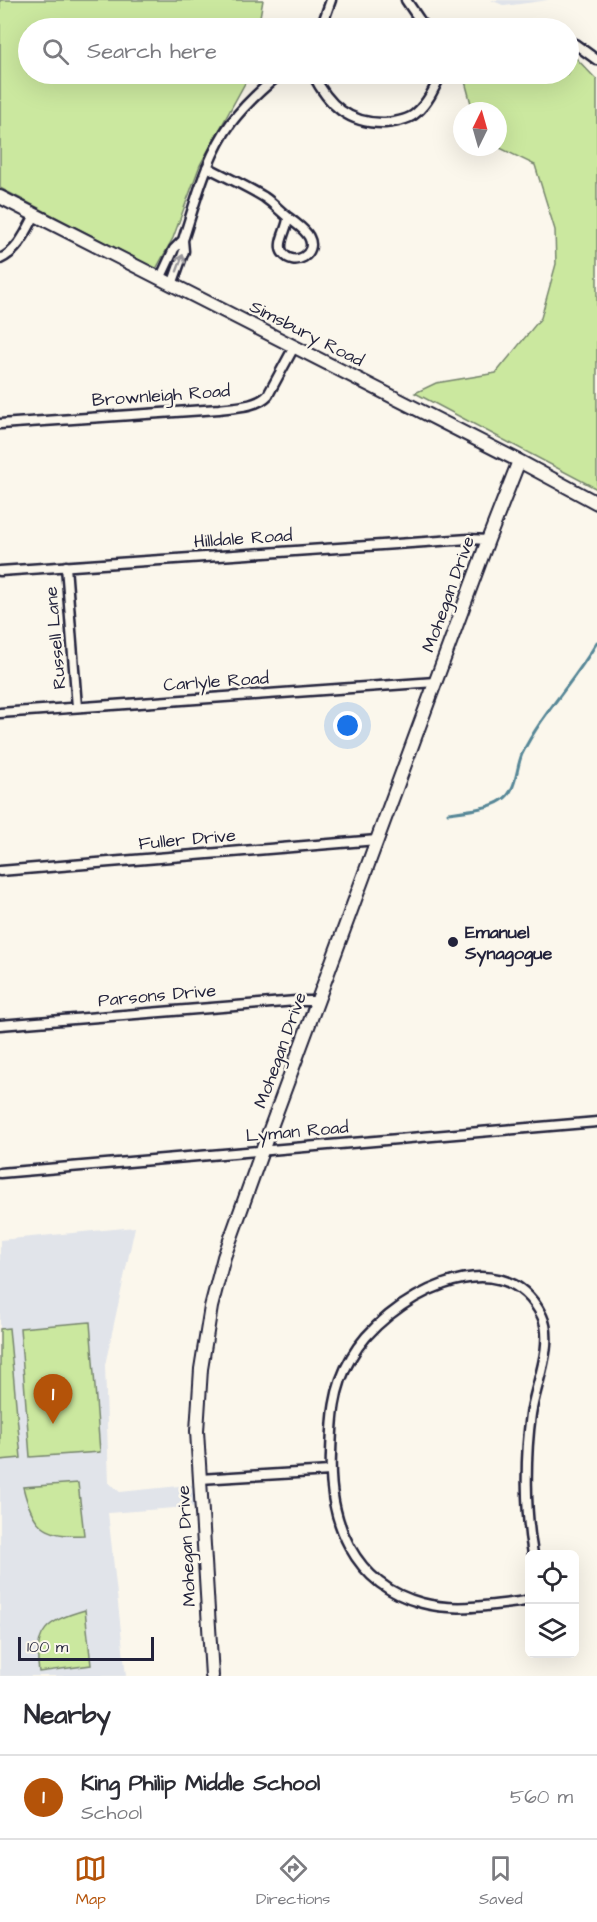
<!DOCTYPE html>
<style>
:root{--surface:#fff;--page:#f7f7f7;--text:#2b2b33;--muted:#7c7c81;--line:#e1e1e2;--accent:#b45309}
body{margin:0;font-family:"Architects Daughter",sans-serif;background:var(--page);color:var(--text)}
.controls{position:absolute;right:18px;bottom:18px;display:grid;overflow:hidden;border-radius:9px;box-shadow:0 6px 24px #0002}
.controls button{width:54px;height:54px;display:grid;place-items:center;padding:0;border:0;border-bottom:2px solid var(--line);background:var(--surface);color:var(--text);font:30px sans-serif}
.compass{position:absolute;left:453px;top:102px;width:54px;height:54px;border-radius:50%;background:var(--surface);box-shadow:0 6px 24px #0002;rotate:5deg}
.scale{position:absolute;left:18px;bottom:15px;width:136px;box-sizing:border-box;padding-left:6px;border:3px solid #22223b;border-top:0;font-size:16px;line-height:21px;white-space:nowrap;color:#22223b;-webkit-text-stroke:4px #fbf7ec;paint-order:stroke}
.you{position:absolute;left:348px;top:726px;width:21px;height:21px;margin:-15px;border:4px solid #fff;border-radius:50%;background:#1a73e8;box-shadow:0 0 0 9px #1a73e833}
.badge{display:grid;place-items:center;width:39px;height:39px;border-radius:50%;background:var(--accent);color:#fff;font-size:20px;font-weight:700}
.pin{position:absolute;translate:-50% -50px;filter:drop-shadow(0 2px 3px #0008)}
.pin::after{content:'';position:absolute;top:32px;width:21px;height:18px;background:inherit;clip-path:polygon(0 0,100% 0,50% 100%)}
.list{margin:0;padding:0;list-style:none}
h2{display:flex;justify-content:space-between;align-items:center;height:78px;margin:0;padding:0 24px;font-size:26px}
h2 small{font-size:20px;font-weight:400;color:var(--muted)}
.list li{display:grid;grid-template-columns:39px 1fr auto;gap:18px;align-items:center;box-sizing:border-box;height:84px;padding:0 24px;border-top:2px solid var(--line)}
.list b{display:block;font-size:22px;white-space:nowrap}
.list p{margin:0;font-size:20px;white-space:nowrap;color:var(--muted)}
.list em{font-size:20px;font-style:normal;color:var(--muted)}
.icon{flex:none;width:33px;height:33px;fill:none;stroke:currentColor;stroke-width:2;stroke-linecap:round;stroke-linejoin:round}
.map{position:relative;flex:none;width:597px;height:1676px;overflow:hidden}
.search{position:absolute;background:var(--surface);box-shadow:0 6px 24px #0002;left:18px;right:18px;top:18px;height:66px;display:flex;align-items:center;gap:15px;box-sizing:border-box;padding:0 21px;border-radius:33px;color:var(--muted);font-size:22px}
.sheet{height:162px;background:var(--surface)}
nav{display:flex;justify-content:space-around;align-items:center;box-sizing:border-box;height:84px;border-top:2px solid var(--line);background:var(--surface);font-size:16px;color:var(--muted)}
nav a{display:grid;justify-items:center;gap:3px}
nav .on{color:var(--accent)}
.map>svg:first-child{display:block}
.built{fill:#e1e4ea}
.green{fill:#cbe89f;stroke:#76856d;stroke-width:1.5}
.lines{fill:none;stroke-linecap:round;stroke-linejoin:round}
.stream{stroke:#578797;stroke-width:3}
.street-casing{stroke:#22223b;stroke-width:13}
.secondary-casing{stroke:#22223b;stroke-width:16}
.street{stroke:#fbf7ec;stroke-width:8}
.secondary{stroke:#fbf7ec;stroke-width:12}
.oneway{stroke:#99979c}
.poi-dot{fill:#22223b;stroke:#fbf7ec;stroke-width:2}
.labels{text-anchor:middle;stroke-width:5;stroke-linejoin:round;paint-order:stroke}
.street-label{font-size:18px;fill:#22223b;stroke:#fbf7ec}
.poi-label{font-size:18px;font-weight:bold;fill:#22223b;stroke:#fbf7ec;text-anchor:start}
</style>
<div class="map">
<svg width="597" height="1676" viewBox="0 0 597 1676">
<rect width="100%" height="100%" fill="#fbf7ec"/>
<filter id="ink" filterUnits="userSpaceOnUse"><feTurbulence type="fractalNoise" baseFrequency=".0167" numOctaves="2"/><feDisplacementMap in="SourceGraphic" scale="12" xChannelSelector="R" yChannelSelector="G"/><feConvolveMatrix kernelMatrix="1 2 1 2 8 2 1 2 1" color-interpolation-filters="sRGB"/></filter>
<g filter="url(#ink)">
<path class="built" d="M491,0H549L505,6Z
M135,1227L105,1365L109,1483L120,1492L199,1484L201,1506L108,1513L126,1676H0V1240Z"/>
<path class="green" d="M0,0H263L258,28H28V74H250L200,165L173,238L156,269L0,188Z
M569,54L575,57L597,80V489L415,393L436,383L496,373L541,318L556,264L555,230L535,165L498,147V111H473L463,74H568Z
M90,1322L100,1452L30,1457L20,1328Z
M9,1328L21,1458L0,1460V1329Z
M78,1483L84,1535C43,1538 32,1524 23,1487Z
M85,1610L91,1665L39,1672C33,1630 47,1621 85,1610Z"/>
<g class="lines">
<path class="stream" d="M448,813C463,811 489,809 502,800C517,791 516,768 522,754C542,713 575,681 597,642"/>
<g class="street-casing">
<path id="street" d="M406,0L425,28
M321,28L331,0
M568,42L575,44L597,60
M313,74C328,105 349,124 385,123C395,122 409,120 416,113C428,103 435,87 441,74
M207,167C226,177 246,186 264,197C273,203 281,212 289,218C296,224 305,229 309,237C318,254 294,268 283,253C276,244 288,228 288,218
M0,259C18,251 26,232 35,215
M160,279L174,249L183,240
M172,285L184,251L183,240C196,201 206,157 231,123C245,104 262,89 280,74
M0,424L219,409C234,407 257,407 268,395L294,347
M66,566L77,707
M0,571L469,539L488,540
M0,713L435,682
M0,871L377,840
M0,1025L296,1001H317
M0,1173L597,1122
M200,1479L330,1471
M530,1598L526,1601C493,1605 455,1612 422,1603C353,1585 328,1520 331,1454C332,1420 333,1388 351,1358C383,1300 502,1233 542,1316C555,1343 535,1386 531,1414C525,1457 525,1512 533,1554"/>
</g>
<g class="secondary-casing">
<path id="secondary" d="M0,197L519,461L597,503
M212,1676L197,1431L201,1369L211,1307L224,1257L262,1151L488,540L519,461"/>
</g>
<use href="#street" class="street"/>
<use href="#secondary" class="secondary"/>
</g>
<defs><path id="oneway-shaft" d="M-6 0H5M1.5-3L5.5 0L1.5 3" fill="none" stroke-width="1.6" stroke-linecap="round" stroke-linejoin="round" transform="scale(1.5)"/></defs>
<use class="oneway" href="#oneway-shaft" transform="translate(180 263) rotate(-70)"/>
</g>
<circle class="poi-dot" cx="453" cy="942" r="6"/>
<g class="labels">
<g class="street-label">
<text transform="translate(307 333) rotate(27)" y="6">Simsbury Road</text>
<text transform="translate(161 395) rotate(-4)" y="6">Brownleigh Road</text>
<text transform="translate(243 538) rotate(-4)" y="6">Hilldale Road</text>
<text transform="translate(448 594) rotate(-70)" y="6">Mohegan Drive</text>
<text transform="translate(55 638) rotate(-95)" y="6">Russell Lane</text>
<text transform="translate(216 681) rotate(-4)" y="6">Carlyle Road</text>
<text transform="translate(187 839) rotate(-5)" y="6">Fuller Drive</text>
<text transform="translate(157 995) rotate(-5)" y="6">Parsons Drive</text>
<text transform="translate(280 1050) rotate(-70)" y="6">Mohegan Drive</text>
<text transform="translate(297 1131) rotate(-5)" y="6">Lyman Road</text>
<text transform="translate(186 1546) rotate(-93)" y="6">Mohegan Drive</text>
</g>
<g class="poi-label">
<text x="465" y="938">Emanuel<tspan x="465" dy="21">Synagogue</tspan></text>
</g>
</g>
</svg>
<div class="controls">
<button><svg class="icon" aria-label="locate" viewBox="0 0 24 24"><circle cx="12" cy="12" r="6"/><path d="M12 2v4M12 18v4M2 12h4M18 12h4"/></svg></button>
<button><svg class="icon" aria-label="layers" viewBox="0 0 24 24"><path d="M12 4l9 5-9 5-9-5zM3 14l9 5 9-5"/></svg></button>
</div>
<svg class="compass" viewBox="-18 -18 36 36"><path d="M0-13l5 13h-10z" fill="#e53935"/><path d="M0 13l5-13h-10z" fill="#7c7c81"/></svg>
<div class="scale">100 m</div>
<div class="you"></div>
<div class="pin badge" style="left:53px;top:1424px">1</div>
<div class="search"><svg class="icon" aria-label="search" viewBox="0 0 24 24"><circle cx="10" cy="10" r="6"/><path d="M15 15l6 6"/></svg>Search here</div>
</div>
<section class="sheet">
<h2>Nearby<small></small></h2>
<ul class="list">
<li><span class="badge">1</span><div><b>King Philip Middle School</b><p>School</p></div><em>560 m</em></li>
</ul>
</section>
<nav>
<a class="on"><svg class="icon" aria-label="map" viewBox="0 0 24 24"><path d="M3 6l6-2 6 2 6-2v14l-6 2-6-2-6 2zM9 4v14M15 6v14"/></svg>Map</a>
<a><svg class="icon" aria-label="directions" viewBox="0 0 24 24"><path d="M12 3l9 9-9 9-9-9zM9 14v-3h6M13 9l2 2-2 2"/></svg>Directions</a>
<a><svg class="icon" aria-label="saved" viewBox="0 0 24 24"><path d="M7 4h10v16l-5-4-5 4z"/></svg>Saved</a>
</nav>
